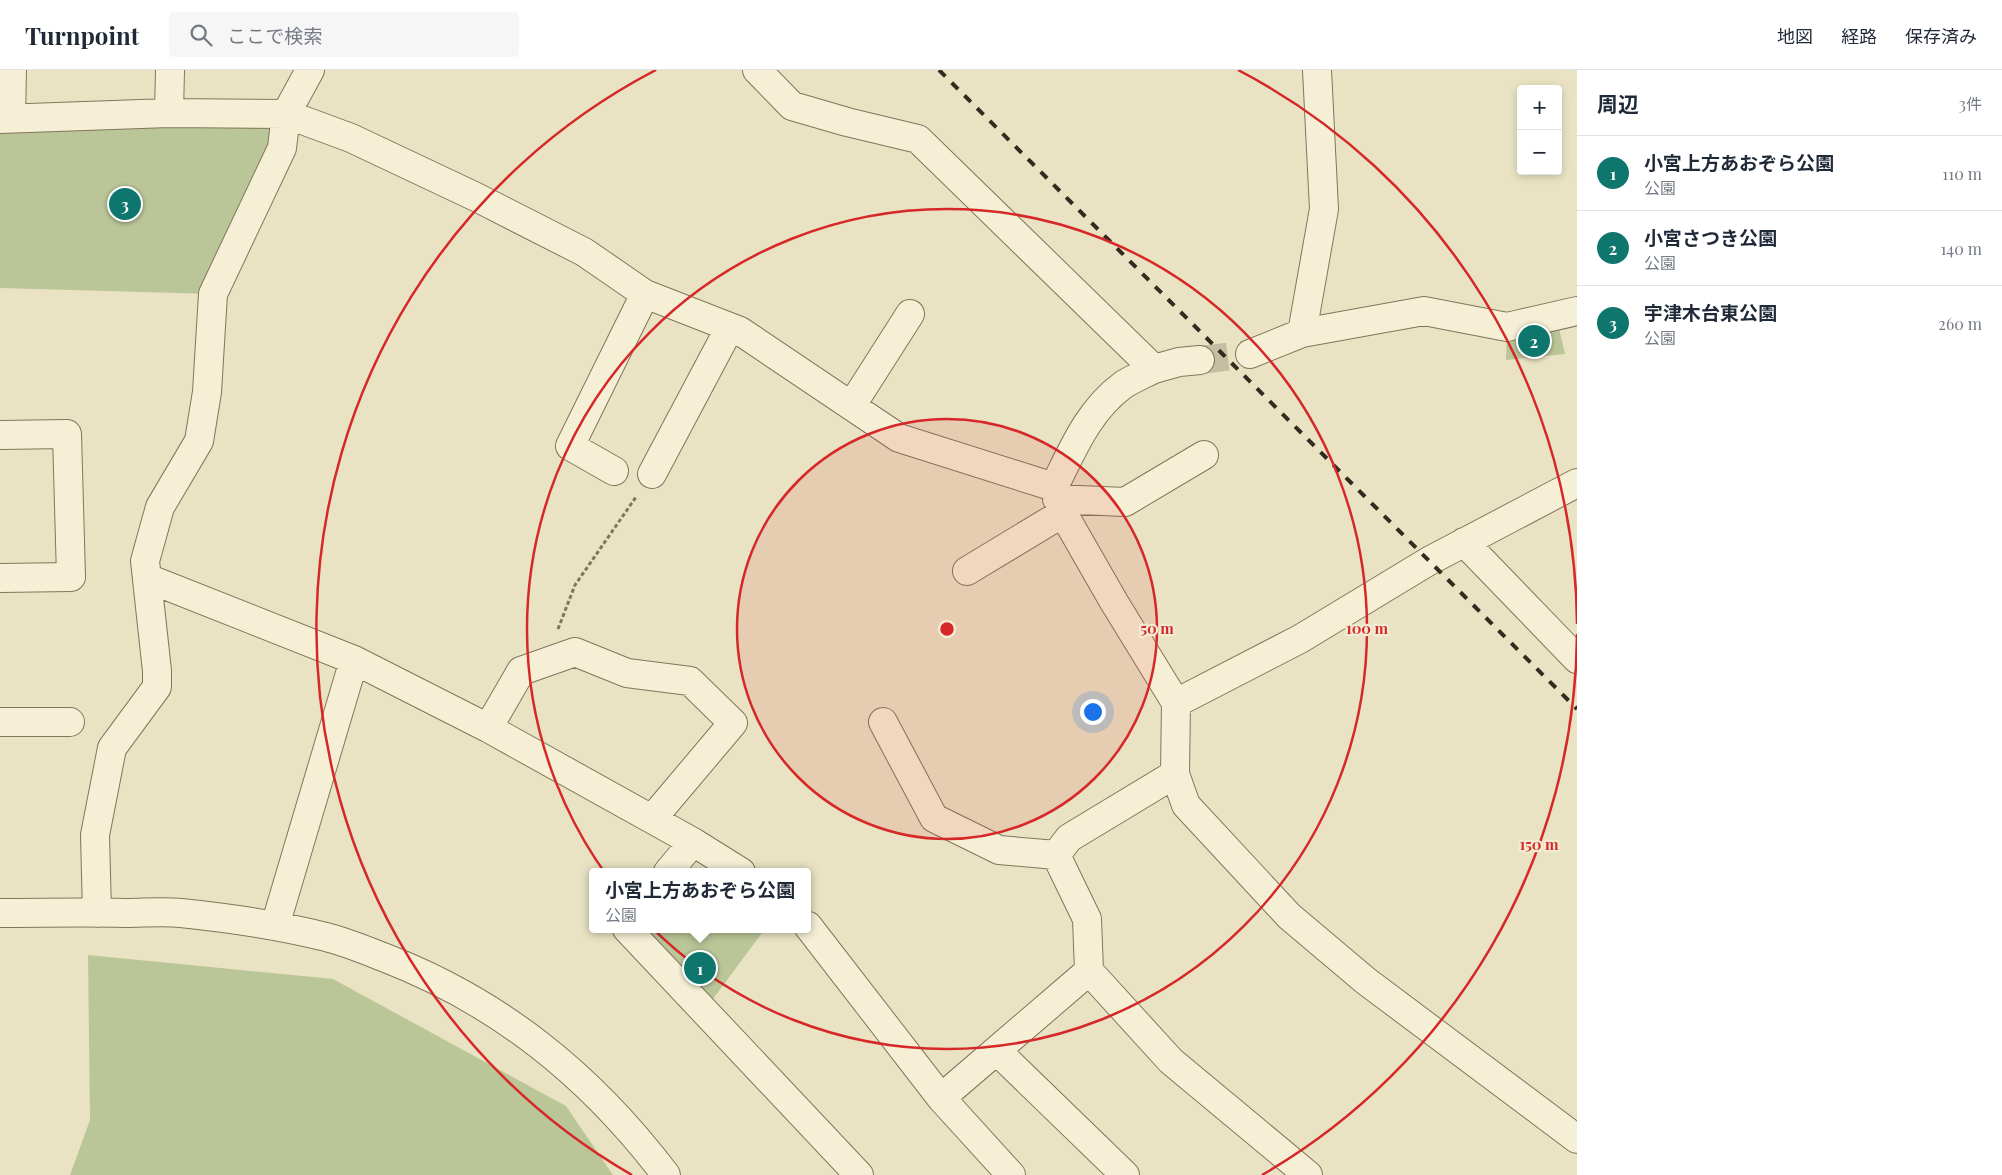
<!DOCTYPE html>
<html lang="ja">
<meta charset="utf-8">
<style>
:root{--surface:#fff;--page:#f6f6f7;--text:#1f2937;--muted:#747a83;--line:#e0e1e3;--accent:#0f766e}
body{margin:0;font-family:"Playfair Display","Noto Sans JP",serif;background:var(--page);color:var(--text)}
.controls{position:absolute;right:15px;top:15px;display:grid;overflow:hidden;border-radius:5px;box-shadow:0 2px 8px #0003}
.controls button{width:45px;height:45px;display:grid;place-items:center;padding:0;border:0;border-bottom:1px solid var(--line);background:var(--surface);color:var(--text);font:25px sans-serif}
.you{position:absolute;left:1092px;top:641px;width:18px;height:18px;margin:-12px;border:4px solid #fff;border-radius:50%;background:#1a73e8;box-shadow:0 0 0 8px #1a73e833}
.badge{display:grid;place-items:center;width:32px;height:32px;border-radius:50%;background:var(--accent);color:#fff;font-size:16px;font-weight:700}
.pin{position:absolute;translate:-50% -50%;border:2px solid #fff;box-shadow:0 1px 5px #0006}
.popup{position:absolute;left:589px;top:798px;width:222px;height:65px;box-sizing:border-box;display:grid;place-content:center;border-radius:5px;background:var(--surface);filter:drop-shadow(0 1px 4px #0005);font-size:16px;white-space:nowrap;color:var(--muted)}
.popup b{font-size:19px;color:var(--text)}
.popup::after{content:'';position:absolute;left:50%;top:100%;margin-left:-10px;border:10px solid transparent;border-top-color:var(--surface)}
.list{margin:0;padding:0;list-style:none}
h2{display:flex;justify-content:space-between;align-items:center;height:65px;margin:0;padding:0 20px;font-size:21px}
h2 small{font-size:16px;font-weight:400;color:var(--muted)}
.list li{display:grid;grid-template-columns:32px 1fr auto;gap:15px;align-items:center;box-sizing:border-box;height:75px;padding:0 20px;border-top:1px solid var(--line)}
.list b{display:block;font-size:19px;white-space:nowrap}
.list p{margin:0;font-size:16px;white-space:nowrap;color:var(--muted)}
.list em{font-size:16px;font-style:normal;color:var(--muted)}
.icon{flex:none;width:28px;height:28px;fill:none;stroke:currentColor;stroke-width:2;stroke-linecap:round;stroke-linejoin:round}
.map{position:relative;flex:none;width:1577px;height:1105px;overflow:hidden}
header{display:flex;align-items:center;gap:30px;box-sizing:border-box;height:70px;padding:0 25px;background:var(--surface);border-bottom:1px solid var(--line)}
header strong{font-size:24px}
nav{display:flex;gap:28px;margin-inline-start:auto;font-size:18px}
.search{width:350px;height:45px;background:var(--page);display:flex;align-items:center;gap:12px;box-sizing:border-box;padding:0 18px;border-radius:5px;color:var(--muted);font-size:19px}
main{display:flex}
aside{flex:1;background:var(--surface)}
.map>svg:first-child{display:block}
.green{fill:#bbc698}
.lines{fill:none;stroke-linecap:round;stroke-linejoin:round}
.minor-tunnel{stroke:#c5bea2;stroke-width:28;stroke-dasharray:28 14;stroke-linecap:butt}
.minor-casing{stroke:#82755c;stroke-width:30}
.path{stroke:#82755c;stroke-width:3;stroke-dasharray:4 2.5;stroke-linecap:butt}
.minor{stroke:#f5f0d5;stroke-width:28}
.rail{stroke:#332b1e;stroke-width:4;stroke-dasharray:9 9;stroke-linecap:butt}
.ring{fill:none;stroke:#d62828;stroke-width:2.5}
.centre{fill:#d62828;stroke:#f2ecd2;stroke-width:2.5}
.ring-label{font-size:15px;text-anchor:middle;font-weight:bold;fill:#d62828;stroke:#f2ecd2;stroke-width:4.5;stroke-linejoin:round;paint-order:stroke}
</style>
<header>
<strong>Turnpoint</strong>
<div class="search"><svg class="icon" aria-label="search" viewBox="0 0 24 24"><circle cx="10" cy="10" r="6"/><path d="M15 15l6 6"/></svg>ここで検索</div>
<nav><a>地図</a><a>経路</a><a>保存済み</a></nav>
</header>
<main>
<div class="map">
<svg width="1577" height="1105" viewBox="0 0 1577 1105">
<rect width="100%" height="100%" fill="#e9e3c3"/>
<path class="green" d="M286,44L213,224L0,218V49Z
M1556,246L1565,284L1506,290L1507,257Z
M627,859H765L704,941Z
M88,885L333,909L566,1036L613,1105H70L90,1050Z"/>
<g class="lines">
<path class="minor-tunnel" d="M1200,290L1250,284"/>
<g class="minor-casing">
<path id="minor" d="M757,0L792,36L847,52L918,69L1154,299C1144,304 1132,309 1123,315C1088,341 1073,379 1054,417L1063,443L1114,532L1176,633L1300,569L1429,491L1577,413
M169,43L170,0
M11,48L12,0
M0,49L169,43L286,44L351,68L476,127L584,182L645,224L740,261L899,368L1054,417
M1302,263L1324,139L1317,0
M1250,284L1302,263L1424,241L1507,257L1577,241
M1154,299L1179,292L1200,290
M852,335L910,244
M0,365L67,364L71,507L0,508
M614,401L570,376L645,224
M652,404L730,257
M1057,429L1125,432L1204,385
M1464,472L1577,589
M967,501L1063,443
M147,508L354,590L488,658L693,772L741,802
M1176,633L1175,704L1186,735L1289,846L1366,911L1577,1069
M0,652H70
M883,652L934,748L999,780L1056,785
M488,658L521,601L575,582L627,603L690,611L733,653L652,749
M668,802L693,772
M0,843C42,843 83,842 125,843C143,843 163,841 181,843C229,848 279,855 326,867C346,872 365,880 383,887C500,932 591,1006 666,1105
M97,843L95,765L112,678L157,617V601L145,491L160,437L199,371L207,322L213,224L282,78L286,44L310,0
M275,856L354,590
M808,856L941,1028
M627,859L859,1105
M1089,901L1087,849L1056,785L1069,768L1175,704
M997,981L1125,1105
M1011,1105L941,1028L1089,901L1171,991L1308,1105"/>
</g>
<path class="path" d="M558,559L575,515L636,427"/>
<use href="#minor" class="minor"/>
<path class="rail" d="M939,0L1577,639"/>
</g>
<circle cx="947" cy="559" r="210" fill="#d62828" fill-opacity=".12"/>
<g class="ring">
<circle cx="947" cy="559" r="210"/>
<circle cx="947" cy="559" r="420"/>
<path d="M1577 564A630 630 0 0 1 1262 1105M632 1105A630 630 0 0 1 656 0M1238 0A630 630 0 0 1 1577 554"/>
</g>
<circle cx="947" cy="559" r="8" class="centre"/>
<g class="ring-label">
<text x="1157" y="564">50 m</text>
<text x="1367" y="564">100 m</text>
<text x="1539" y="780">150 m</text>
</g>
</svg>
<div class="controls">
<button>+</button>
<button>−</button>
</div>
<div class="you"></div>
<div class="pin badge" style="left:700px;top:898px">1</div>
<div class="popup"><b>小宮上方あおぞら公園</b>公園</div>
<div class="pin badge" style="left:1534px;top:271px">2</div>
<div class="pin badge" style="left:125px;top:134px">3</div>
</div>
<aside>
<h2>周辺<small>3件</small></h2>
<ul class="list">
<li><span class="badge">1</span><div><b>小宮上方あおぞら公園</b><p>公園</p></div><em>110 m</em></li>
<li><span class="badge">2</span><div><b>小宮さつき公園</b><p>公園</p></div><em>140 m</em></li>
<li><span class="badge">3</span><div><b>宇津木台東公園</b><p>公園</p></div><em>260 m</em></li>
</ul>
</aside>
</main>
